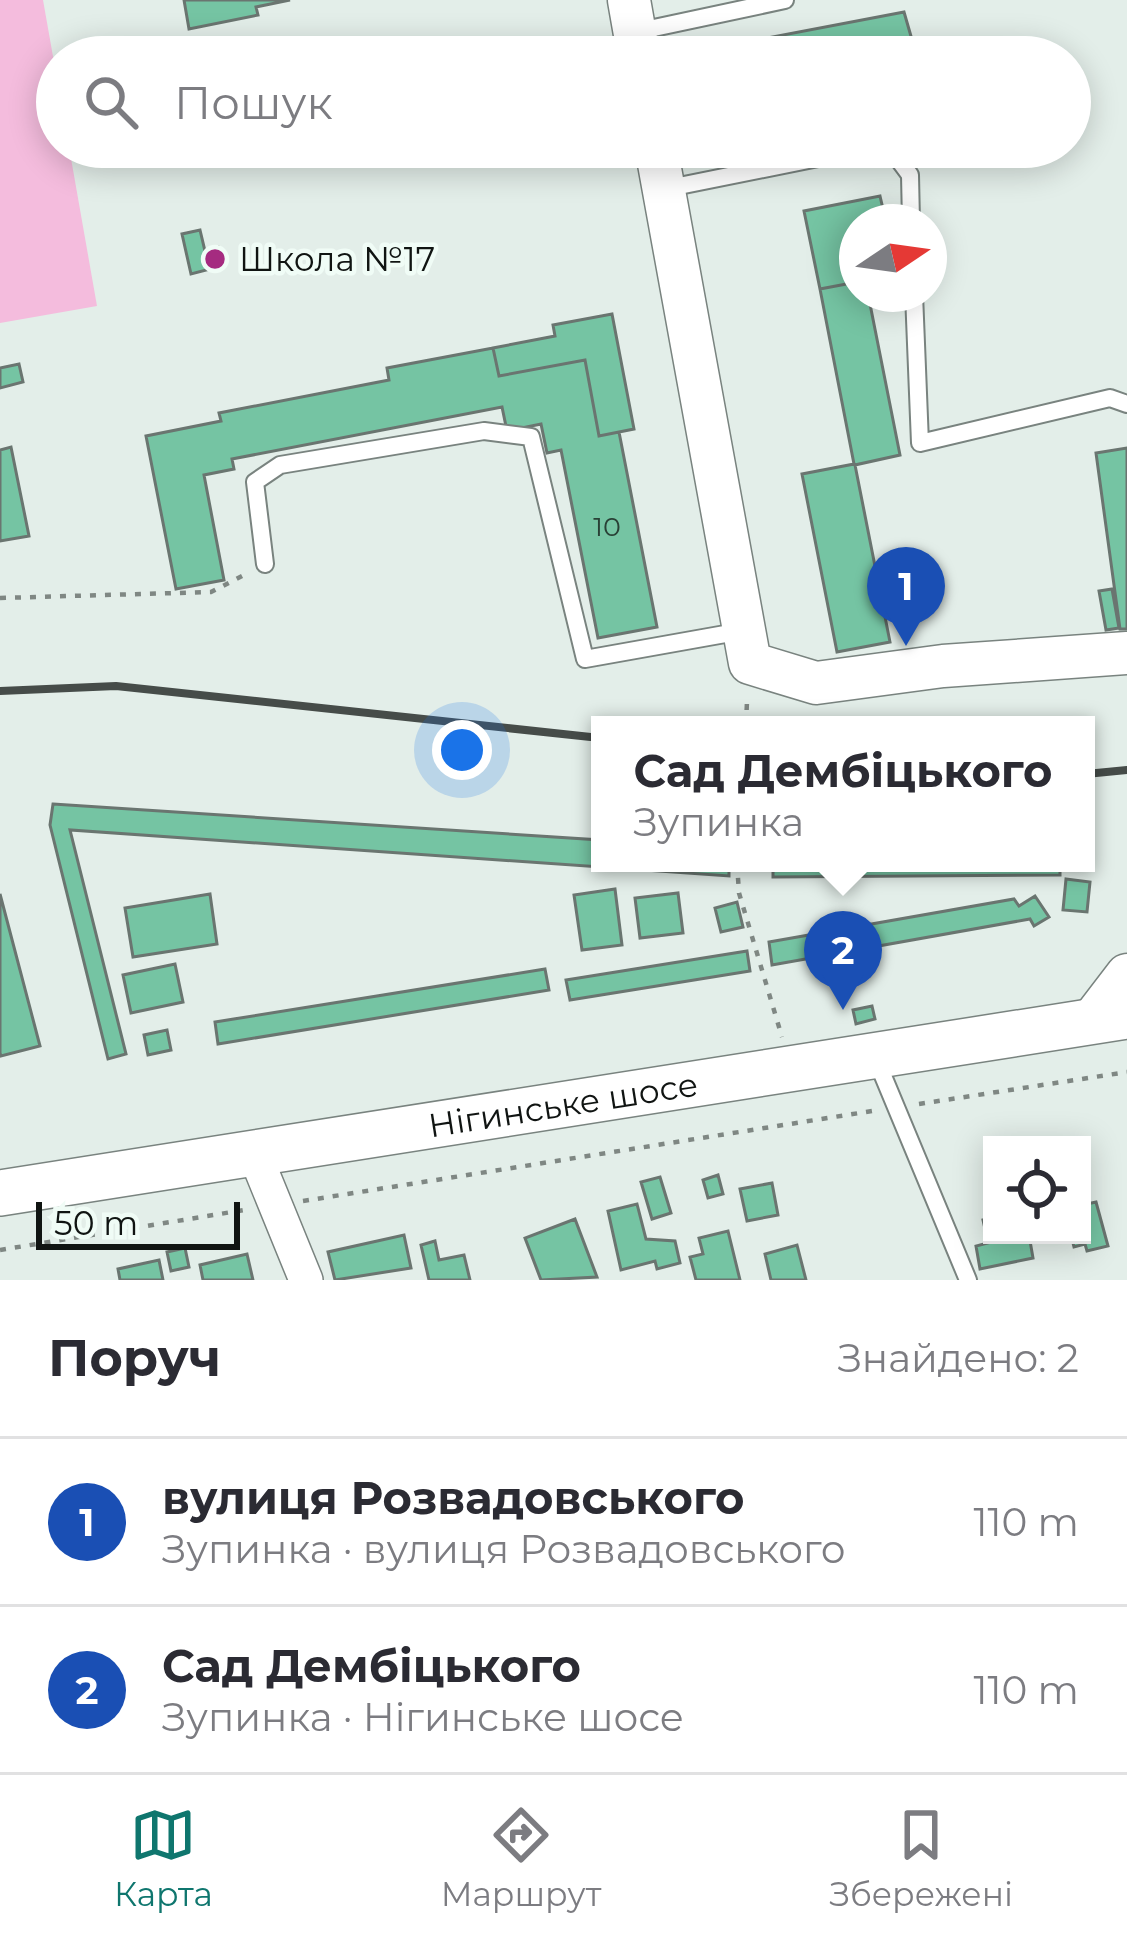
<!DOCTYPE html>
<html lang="uk">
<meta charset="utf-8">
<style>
:root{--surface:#fff;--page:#f2f2f3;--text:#2b2b33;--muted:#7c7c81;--line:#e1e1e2;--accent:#0f766e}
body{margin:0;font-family:Montserrat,sans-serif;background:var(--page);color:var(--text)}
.controls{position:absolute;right:36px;bottom:36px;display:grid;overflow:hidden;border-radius:0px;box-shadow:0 6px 30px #0003}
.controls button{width:108px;height:108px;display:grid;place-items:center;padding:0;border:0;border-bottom:3px solid var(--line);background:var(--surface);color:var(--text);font:60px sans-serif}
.compass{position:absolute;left:839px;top:204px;width:108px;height:108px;border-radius:50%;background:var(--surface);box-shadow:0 6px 30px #0003;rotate:77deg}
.scale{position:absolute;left:36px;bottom:30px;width:204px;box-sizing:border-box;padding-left:12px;border:6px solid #101412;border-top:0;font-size:33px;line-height:42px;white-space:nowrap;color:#101412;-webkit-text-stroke:9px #f0fcf6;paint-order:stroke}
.you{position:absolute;left:462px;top:750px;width:42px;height:42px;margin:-30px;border:9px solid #fff;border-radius:50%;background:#1a73e8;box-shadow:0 0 0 18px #1a73e833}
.badge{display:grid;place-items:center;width:78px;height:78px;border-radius:50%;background:var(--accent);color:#fff;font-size:39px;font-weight:700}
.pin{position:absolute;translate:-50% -99px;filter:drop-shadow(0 3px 6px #0008)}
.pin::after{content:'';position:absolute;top:63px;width:42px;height:36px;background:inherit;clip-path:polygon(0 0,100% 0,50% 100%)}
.popup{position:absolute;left:591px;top:716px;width:504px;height:156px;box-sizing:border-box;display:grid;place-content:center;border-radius:0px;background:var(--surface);filter:drop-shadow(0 3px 9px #0005);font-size:39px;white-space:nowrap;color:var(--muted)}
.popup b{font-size:45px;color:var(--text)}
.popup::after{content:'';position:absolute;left:50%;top:100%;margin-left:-24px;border:24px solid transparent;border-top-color:var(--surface)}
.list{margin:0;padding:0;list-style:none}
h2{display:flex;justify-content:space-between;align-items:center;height:156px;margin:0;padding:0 48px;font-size:51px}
h2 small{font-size:39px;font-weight:400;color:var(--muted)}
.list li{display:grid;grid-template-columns:78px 1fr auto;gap:36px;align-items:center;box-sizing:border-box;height:168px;padding:0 48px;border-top:3px solid var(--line)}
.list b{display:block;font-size:45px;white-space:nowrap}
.list p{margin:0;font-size:39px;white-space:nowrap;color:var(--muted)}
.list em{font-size:39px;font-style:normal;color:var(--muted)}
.icon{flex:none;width:66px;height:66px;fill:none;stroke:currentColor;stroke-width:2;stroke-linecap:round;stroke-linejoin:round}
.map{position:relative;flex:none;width:1127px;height:1280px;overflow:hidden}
.search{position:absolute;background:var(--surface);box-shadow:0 6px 30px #0003;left:36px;right:36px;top:36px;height:132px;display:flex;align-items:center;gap:30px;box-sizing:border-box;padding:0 42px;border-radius:66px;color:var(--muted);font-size:45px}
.sheet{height:492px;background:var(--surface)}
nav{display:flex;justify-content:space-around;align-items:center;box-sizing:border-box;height:168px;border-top:3px solid var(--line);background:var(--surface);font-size:33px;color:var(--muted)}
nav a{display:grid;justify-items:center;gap:6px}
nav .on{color:var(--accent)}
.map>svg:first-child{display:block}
.green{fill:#f4bcdd}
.building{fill:#75c4a3;stroke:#6a7570;stroke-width:3}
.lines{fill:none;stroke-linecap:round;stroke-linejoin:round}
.service-casing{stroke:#79837f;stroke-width:20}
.minor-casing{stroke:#79837f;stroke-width:36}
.tertiary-casing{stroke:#79837f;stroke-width:45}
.secondary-casing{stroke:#79837f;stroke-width:48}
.path{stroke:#7f8783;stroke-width:4.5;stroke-dasharray:6 9;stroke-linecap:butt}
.service{stroke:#fff;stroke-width:16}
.minor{stroke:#fff;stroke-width:33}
.tertiary{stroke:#fff;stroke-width:42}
.secondary{stroke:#fff;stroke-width:45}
.rail{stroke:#464c49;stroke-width:8}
.poi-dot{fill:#a52b80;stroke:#f0fcf6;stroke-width:4.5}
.labels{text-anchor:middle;stroke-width:9;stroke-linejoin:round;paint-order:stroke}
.number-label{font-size:27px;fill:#294036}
.poi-label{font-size:33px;fill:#101412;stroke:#f0fcf6;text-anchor:start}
.street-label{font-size:33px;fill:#101412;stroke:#f0fcf6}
</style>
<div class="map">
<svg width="1127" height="1280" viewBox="0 0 1127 1280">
<rect width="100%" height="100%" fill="#e3eee9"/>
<path class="green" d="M0,0H43L57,79V147H69L97,306L0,323Z"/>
<path class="building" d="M184,0H290L256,7L258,15L189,29Z
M904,12L917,57H695L694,52Z
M880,196L886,222H857V282L820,289L804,211Z
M200,230L205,251L218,247L222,266L191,274L182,234Z
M857,282V294H868L900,455L855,465L890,642L837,652L802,474L854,464L820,289Z
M612,314L634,429L599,436L585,360L499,376L493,348L555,336L553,325Z
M493,348L499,376L585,360L599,436L619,432L657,627L598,638L561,450L547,453L541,424L507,431L502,407L232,459L234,469L204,475L224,580L176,589L146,436L221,421L219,413L389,380L387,368Z
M19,364L23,382L0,388V368Z
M11,447L29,536L0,541V450Z
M1127,448V629H1120L1096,453Z
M1112,589L1119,628L1106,630L1099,591Z
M53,804L600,840V863H729V876L70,830L126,1054L108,1059L50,825Z
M773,863H1060V875L773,877Z
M1066,879L1090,882L1087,912L1063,910Z
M615,889L622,945L582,950L574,895Z
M678,893L683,933L640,938L635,898Z
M0,894L40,1046L1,1056L0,1053Z
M210,894L217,944L133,957L125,908Z
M1035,896L1049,917L1034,926L1030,919L772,965L769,942L1014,899L1019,906Z
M737,902L743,927L721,932L715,908Z
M747,951L750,971L570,1000L566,980Z
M175,964L183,1002L131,1013L123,975Z
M545,969L549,990L218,1044L215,1022Z
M872,1006L875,1019L856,1024L853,1010Z
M167,1030L171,1050L148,1055L144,1035Z
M718,1175L723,1194L708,1198L703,1180Z
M660,1177L671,1213L652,1219L641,1182Z
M772,1183L778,1215L747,1221L740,1189Z
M1096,1202L1108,1246L1087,1251L1085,1244L1074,1247L1071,1235H1082V1205Z
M637,1204L646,1239L675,1241L680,1263L657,1269L655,1261L621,1270L608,1211Z
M992,1218V1235H1029L1033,1258L980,1269L976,1246L988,1243L983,1220Z
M575,1219L597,1277L541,1280L525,1238Z
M728,1231L740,1280H696L690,1257L703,1254L699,1238Z
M404,1235L411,1268L335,1280L328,1252Z
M435,1241L439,1260L464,1255L470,1280H429L421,1245Z
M797,1245L806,1280H771L765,1254Z
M185,1248L189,1267L171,1271L167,1252Z
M247,1254L253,1280H203L200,1265Z
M159,1260L163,1280H120L118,1269Z"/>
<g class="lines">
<g class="service-casing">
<path id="service" d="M635,32L785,0
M664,189L863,149L893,152L910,175L911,222
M914,294L920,443L1110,398L1127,404
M265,564L255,482L280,465L484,431L531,437L585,659L742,631
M876,1059L968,1280"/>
</g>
<g class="minor-casing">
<path id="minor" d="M255,1155L306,1280"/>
</g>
<g class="tertiary-casing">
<path id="tertiary" d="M629,0L639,57
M656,147L750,663L816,683L943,666L1127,653
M1091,1022L1127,975"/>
</g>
<g class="secondary-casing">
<g id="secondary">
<path id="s1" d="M0,1193L1127,1016"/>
</g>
</g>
<path class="path" d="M0,598L211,592L244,575
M746,725L747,701
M737,863L739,893L782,1037
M919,1104L1127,1072
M303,1201L872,1111
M0,1250L244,1210"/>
<use href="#service" class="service"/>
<use href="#minor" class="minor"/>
<use href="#tertiary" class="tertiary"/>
<use href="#secondary" class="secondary"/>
<path class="rail" d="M0,691L116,686L600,738
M1086,774L1127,770"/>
</g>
<circle class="poi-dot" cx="215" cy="259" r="12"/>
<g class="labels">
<g class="number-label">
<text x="607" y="536">10</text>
</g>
<g class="poi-label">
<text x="239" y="271">Школа №17</text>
</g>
<g class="street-label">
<text dy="12" stroke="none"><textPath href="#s1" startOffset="570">Нігинське шосе</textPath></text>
</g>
</g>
</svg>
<div class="controls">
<button><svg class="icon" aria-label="locate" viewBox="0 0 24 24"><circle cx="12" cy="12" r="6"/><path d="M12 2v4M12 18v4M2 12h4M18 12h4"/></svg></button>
</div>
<svg class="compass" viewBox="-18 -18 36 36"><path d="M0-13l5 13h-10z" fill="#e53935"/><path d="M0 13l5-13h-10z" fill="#7c7c81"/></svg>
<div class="scale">50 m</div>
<div class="you"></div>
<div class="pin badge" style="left:906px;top:646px;background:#1a4fb4">1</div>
<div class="pin badge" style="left:843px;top:1010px;background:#1a4fb4">2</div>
<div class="popup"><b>Сад Дембіцького</b>Зупинка</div>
<div class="search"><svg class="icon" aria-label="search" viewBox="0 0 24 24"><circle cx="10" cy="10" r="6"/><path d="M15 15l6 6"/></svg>Пошук</div>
</div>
<section class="sheet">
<h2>Поруч<small>Знайдено: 2</small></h2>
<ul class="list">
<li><span class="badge" style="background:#1a4fb4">1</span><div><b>вулиця Розвадовського</b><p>Зупинка · вулиця Розвадовського</p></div><em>110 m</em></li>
<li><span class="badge" style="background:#1a4fb4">2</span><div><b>Сад Дембіцького</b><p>Зупинка · Нігинське шосе</p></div><em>110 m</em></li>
</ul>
</section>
<nav>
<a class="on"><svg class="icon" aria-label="map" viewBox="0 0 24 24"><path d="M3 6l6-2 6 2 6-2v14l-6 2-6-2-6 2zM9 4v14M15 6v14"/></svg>Карта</a>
<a><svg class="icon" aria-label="directions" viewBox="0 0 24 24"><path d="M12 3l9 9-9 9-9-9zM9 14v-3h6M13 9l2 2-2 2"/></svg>Маршрут</a>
<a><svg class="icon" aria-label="saved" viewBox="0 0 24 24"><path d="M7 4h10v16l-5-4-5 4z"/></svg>Збережені</a>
</nav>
